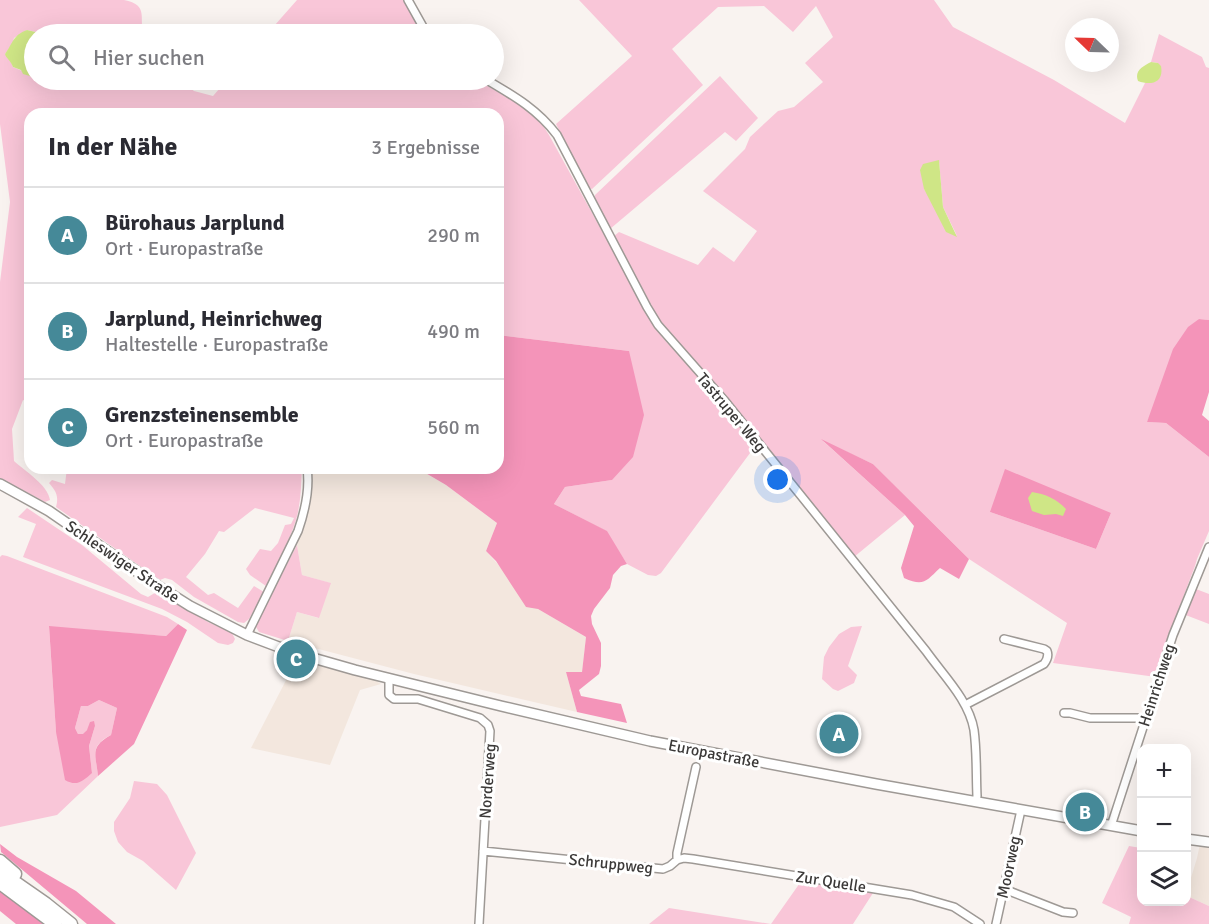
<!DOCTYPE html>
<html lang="de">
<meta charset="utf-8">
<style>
:root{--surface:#fff;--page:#f2f2f3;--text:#2b2b33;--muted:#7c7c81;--line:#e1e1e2;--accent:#458998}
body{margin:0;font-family:Signika,sans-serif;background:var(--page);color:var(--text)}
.controls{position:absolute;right:18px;bottom:18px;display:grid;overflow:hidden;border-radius:12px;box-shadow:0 6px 24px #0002}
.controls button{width:54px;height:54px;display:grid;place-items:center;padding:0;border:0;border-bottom:2px solid var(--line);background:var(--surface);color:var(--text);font:30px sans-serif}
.compass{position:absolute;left:1065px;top:18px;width:54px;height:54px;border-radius:50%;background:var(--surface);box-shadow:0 6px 24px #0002;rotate:293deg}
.you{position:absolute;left:778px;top:480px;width:21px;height:21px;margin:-15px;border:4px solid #fff;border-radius:50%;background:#1a73e8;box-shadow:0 0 0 9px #1a73e833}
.badge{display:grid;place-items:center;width:39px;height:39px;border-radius:50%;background:var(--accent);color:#fff;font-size:20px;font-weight:700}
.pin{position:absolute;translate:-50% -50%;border:3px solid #fff;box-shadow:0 2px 6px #0006}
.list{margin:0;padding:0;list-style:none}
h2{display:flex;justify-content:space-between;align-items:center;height:78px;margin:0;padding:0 24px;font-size:26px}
h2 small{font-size:20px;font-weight:400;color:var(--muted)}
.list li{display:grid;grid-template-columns:39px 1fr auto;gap:18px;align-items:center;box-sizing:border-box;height:96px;padding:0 24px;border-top:2px solid var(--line)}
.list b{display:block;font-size:22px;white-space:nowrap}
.list p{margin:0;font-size:20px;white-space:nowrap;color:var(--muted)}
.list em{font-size:20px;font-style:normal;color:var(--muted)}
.icon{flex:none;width:33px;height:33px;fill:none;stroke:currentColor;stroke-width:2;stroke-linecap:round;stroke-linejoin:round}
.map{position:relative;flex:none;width:1209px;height:924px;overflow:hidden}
.search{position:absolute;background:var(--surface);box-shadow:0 6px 24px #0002;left:24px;top:24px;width:480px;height:66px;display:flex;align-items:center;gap:15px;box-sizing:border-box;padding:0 21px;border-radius:33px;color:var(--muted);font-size:22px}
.panel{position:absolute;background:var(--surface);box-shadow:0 6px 24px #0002;left:24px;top:108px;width:480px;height:366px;border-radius:18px}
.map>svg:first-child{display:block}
.built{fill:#f3e7de}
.green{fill:#f9c6d8;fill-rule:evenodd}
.forest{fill:#f494b9}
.water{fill:#cfe686}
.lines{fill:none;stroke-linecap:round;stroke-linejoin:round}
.street-casing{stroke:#9e9995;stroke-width:10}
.secondary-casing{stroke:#9e9995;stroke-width:12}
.highway-casing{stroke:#9e9995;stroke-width:15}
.street{stroke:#fff;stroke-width:7}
.secondary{stroke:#fff;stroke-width:9}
.highway{stroke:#fff;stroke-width:12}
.labels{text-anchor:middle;stroke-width:6;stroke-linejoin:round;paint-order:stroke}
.street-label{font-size:16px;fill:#3b3938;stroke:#fff}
</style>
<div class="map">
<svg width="1209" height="924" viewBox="0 0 1209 924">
<rect width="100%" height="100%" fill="#f9f3f0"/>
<path class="built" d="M313,468H417L446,485L497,523L486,551L538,609L586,637L582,672H566L577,712L414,674L288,641L297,612L318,618L330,583L302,575L297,545L307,514L311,496Z
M297,659L375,680L381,684L360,690L330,765L251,748Z
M1200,844L1209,845V906L1187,896V891L1197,858Z"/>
<path class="green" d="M0,0H124C150,5 138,19 144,34H44L27,30L14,38L12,45L5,54L10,59L13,67L34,76V80H180L194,91L213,96L227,80H477L522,106L540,121L549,135L649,316L662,337L722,403L756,445L661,573L656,576L648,575L627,564L606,531L554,504L565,487L612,480L629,351L498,335V114H30V403L23,400L12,429L14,461C25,471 48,485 50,500L45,502L0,478V282L10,202L0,124Z
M297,0H404L423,34H267Z
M579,0H934L953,27L1054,80L1125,123L1145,83L1157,81L1158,63L1151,62L1159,34L1202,57L1206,67L1209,68V320L1199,319L1147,422L1166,423L1209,457V531L1197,559L1195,566L1173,624L1156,677L1053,663L1067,623L969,559L873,464L823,441L905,515L854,557L726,396L661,323L614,236L619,232L698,265L713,247L734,262L757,231L703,191L745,149L750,137L778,111L794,107L823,82L805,63L833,37L816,6L793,32L764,6L718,7L672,49L703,85L592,189L588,188L556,124L632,56ZM939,161L943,207L957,236L924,189ZM990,512L1110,513H1111L1096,549Z
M720,76L758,118L736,141L725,132L610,229L595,203V195Z
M67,468H302C301,486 301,503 296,520C289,543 276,565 266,586L250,575L246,569L260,549L271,551L278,543L285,525L291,524L294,518L255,508L224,532L219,531L205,554L186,577L208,595L214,593L238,608L254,586L264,592L249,619L244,623L238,622L194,597L172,580L165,578L160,580L56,507C59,496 56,491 49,483L52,480L65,484Z
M27,508L82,545L141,594L148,597L158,591L208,622L232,633L235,639L233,643L228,645L218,643L187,622L162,609L23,557L36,524L18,517Z
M297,545L302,575L331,583L319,618L297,612L288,641L259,632L256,627L258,619Z
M2,555L7,556L167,617L178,624L166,636L49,627L56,732L92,773L89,746L95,726L87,730L83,735L78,734L75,728L81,706H88L99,700L117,708L111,735C89,746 96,755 98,776L57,815L0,827V557Z
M1196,589L1209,594V624L1183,614Z
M862,626L848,666L857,675L854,683L838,691L833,689L822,679L824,657L829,647L839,634L851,627Z
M134,781L157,784L167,795L196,853L176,890L143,861L127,852L118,842L114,831V822L130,798Z
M1129,846L1141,848L1142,902H1186L1187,896L1209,906V924H1129L1131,917L1102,903Z
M802,880L873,893L853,924H649L669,908L771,924Z"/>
<path class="forest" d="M1199,319L1209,320V392L1202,415L1209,421V457L1166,423L1147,422L1173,349L1188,327Z
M498,335L629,351L644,415L633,457L612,480L565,487L554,504L607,531L627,564L621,566L613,575L610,588L594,609L591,616L592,624L601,643V666L599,674L579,690L581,696L621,704L627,723L577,712L566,672H582L586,637L538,609L526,607L496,561L486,551L497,523L446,485L417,468H498Z
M821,439L873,464L969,559L959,579L940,568C926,581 924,587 904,578L901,568L914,526L905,515Z
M1005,469L1111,513L1096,549L990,512Z
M178,624L187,630L134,744L98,776C96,755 89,747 111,735L117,708L99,700L88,706H81L75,728L78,734H83L87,730L90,722L94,721L95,726L89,746L92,773C83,781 77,787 65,780L56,732L49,626L166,636Z
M0,844L17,857L76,891L116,924H87L1,852Z
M0,889L3,890L43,924H16L0,911Z"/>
<path class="water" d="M27,30L44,34H34V76L33,77L23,74L21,70L13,67C11,61 6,58 5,54C13,43 13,35 27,30Z
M1151,62L1158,63L1161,66C1164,82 1152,86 1138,81C1134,71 1143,66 1151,62Z
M939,160L943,207L957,237L946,232L924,189L920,170L923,164Z
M1032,492C1045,494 1057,499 1066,509L1063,516L1056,514L1044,515L1032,511L1028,498Z"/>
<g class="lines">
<g class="street-casing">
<path id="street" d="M408,0L427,34
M487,80C514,96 537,109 557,135L647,307L658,325L724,400L926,651C943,675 969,700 974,730C977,752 976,774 977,796L976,802
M247,635L298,531C305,511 310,489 307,468
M389,679V695L394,699H418L480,718L488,725L490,731L479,924
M965,705L1044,664C1047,660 1049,656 1047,651L1044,649L1004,639
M1064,713H1070L1090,718H1139L1146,720
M1111,826L1173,635L1209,547
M483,851L663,869L670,866L677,860V853L696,767
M677,860L684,858L693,859L912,895L954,907L980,924
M1004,889L1063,912L1073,913
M996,924L1021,810"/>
</g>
<g class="secondary-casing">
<path id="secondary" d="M0,484L49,511L155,584L190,606L247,635L292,652L355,670L501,706L650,741L876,784L1142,831
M1186,839L1209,842"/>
</g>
<g class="highway-casing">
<path id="highway" d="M0,861L15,874
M0,872L46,904L71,924
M0,883L55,924"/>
</g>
<use href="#street" class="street"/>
<use href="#secondary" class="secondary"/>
<use href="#highway" class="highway"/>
</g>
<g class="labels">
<g class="street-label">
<text transform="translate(732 412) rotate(50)" y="6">Tastruper Weg</text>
<text transform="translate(123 561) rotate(34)" y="6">Schleswiger Straße</text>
<text transform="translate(1156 685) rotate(-72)" y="6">Heinrichweg</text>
<text transform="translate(714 753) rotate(11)" y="6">Europastraße</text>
<text transform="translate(487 781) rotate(-86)" y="6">Norderweg</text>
<text transform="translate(611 863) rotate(6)" y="6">Schruppweg</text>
<text transform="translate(1008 867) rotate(-78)" y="6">Moorweg</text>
<text transform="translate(831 881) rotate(9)" y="6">Zur Quelle</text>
</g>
</g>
</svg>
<div class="controls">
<button>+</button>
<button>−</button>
<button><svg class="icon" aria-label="layers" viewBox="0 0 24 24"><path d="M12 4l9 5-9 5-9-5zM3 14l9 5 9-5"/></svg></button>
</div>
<svg class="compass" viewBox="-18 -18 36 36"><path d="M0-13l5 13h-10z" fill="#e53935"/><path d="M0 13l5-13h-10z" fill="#7c7c81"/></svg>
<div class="you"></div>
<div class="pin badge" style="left:839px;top:734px">A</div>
<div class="pin badge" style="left:1085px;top:812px">B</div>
<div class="pin badge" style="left:296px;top:659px">C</div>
<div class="search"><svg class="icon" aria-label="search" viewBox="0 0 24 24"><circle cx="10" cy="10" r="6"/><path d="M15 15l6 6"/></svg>Hier suchen</div>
<section class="panel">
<h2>In der Nähe<small>3 Ergebnisse</small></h2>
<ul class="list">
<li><span class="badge">A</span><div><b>Bürohaus Jarplund</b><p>Ort · Europastraße</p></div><em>290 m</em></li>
<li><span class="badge">B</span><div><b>Jarplund, Heinrichweg</b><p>Haltestelle · Europastraße</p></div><em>490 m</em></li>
<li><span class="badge">C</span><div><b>Grenzsteinensemble</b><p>Ort · Europastraße</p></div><em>560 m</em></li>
</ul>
</section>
</div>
